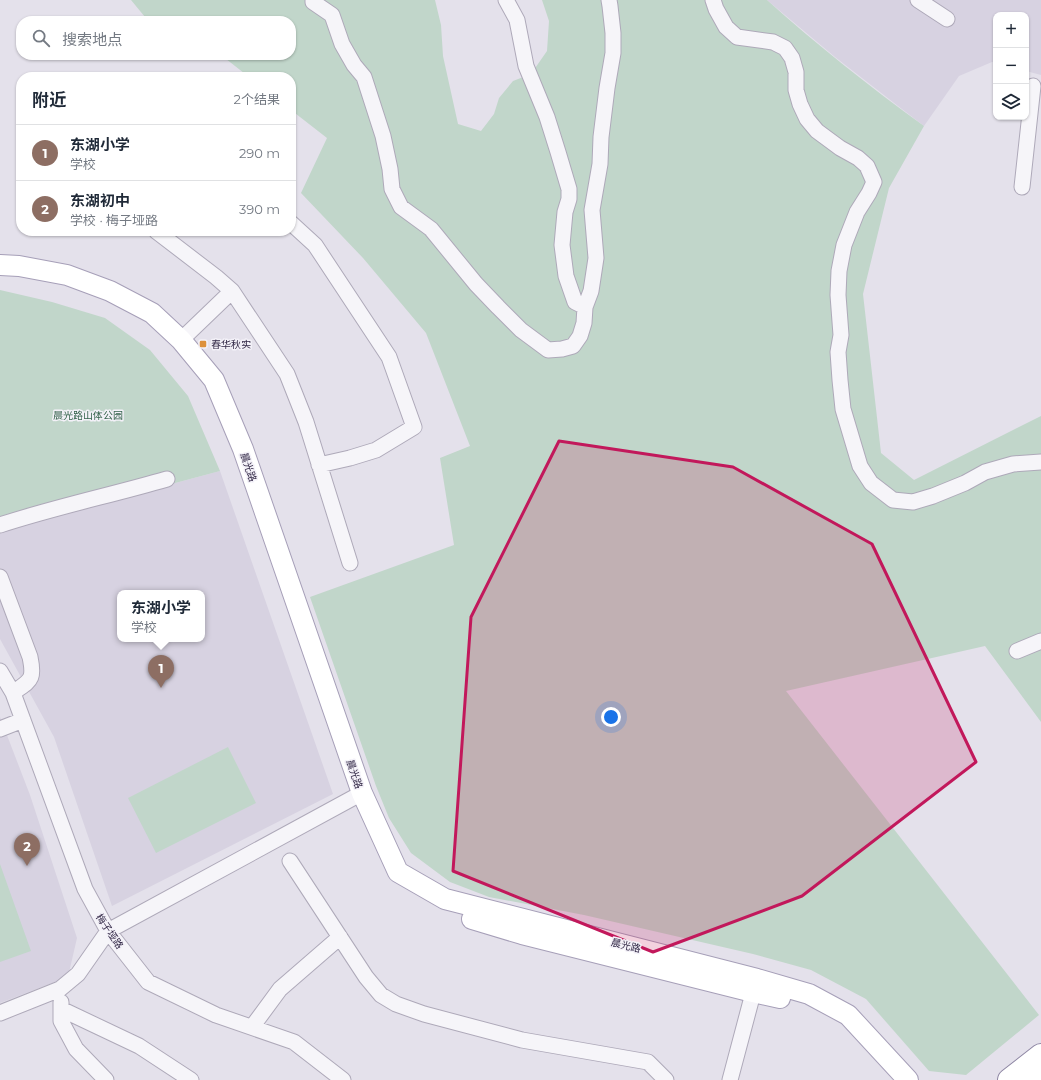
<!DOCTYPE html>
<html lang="zh">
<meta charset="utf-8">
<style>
:root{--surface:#fff;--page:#f2f2f3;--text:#1f2937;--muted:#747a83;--line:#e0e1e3;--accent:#db2777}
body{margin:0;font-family:Montserrat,"Noto Sans SC",sans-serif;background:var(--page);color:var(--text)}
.controls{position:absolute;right:12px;top:12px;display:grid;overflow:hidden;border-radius:8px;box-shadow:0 1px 3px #0004}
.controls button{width:36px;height:36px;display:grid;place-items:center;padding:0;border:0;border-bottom:1px solid var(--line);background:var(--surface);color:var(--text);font:20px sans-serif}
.you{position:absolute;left:611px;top:717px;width:14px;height:14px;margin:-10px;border:3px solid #fff;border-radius:50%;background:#1a73e8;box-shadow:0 0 0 6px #1a73e833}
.badge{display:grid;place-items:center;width:26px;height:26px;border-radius:50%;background:var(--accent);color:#fff;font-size:13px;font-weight:700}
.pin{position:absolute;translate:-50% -33px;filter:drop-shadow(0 1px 2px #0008)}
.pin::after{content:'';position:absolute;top:21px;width:14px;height:12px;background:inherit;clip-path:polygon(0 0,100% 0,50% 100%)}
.popup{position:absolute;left:117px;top:590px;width:88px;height:52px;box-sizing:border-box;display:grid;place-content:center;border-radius:8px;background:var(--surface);filter:drop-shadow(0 1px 3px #0005);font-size:13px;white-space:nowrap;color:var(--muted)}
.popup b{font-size:15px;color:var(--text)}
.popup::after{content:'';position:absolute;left:50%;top:100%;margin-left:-8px;border:8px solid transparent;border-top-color:var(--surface)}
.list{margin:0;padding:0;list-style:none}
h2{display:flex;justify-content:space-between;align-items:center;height:52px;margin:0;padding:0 16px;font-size:17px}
h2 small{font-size:13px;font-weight:400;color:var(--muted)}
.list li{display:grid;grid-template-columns:26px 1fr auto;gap:12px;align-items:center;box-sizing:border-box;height:56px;padding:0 16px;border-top:1px solid var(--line)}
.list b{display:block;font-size:15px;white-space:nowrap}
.list p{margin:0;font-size:13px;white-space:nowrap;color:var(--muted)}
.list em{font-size:13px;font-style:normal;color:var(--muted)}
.icon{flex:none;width:22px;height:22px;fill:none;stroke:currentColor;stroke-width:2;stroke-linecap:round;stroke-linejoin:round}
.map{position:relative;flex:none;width:1041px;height:1080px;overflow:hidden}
.search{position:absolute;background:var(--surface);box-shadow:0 1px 3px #0004;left:16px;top:16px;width:280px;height:44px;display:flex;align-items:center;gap:10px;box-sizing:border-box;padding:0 14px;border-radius:16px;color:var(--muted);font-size:15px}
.panel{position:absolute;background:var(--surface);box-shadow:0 1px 3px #0004;left:16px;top:72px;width:280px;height:164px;border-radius:16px}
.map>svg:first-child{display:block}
.built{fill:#d7d2e1;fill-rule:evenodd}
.green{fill:#c1d6ca}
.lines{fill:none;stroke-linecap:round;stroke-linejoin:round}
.minor-casing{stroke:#aea9b9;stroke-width:17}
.major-casing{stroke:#a69fb8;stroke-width:22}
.highway-casing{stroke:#8f87a4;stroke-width:24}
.minor{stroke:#f6f5f9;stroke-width:15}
.major{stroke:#fff;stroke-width:20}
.highway{stroke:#fff;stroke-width:22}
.marked{fill:#c2185b;fill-opacity:0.2;stroke:#c2185b;stroke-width:3;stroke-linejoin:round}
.poi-dot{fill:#dd903a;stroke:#f3f1f8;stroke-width:1.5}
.labels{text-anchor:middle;stroke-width:3;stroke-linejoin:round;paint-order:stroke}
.poi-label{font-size:10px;fill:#312745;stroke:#f3f1f8;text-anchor:start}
.park-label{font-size:10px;fill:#33624a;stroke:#f3f1f8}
.street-label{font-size:10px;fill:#312745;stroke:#f3f1f8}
</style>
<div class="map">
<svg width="1041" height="1080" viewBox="0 0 1041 1080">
<rect width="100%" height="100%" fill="#e4e1eb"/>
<path class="built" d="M767,0H1041V75L1026,71V15H996V63L992,62L959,76L924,126L898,106L835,57Z
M220,471L333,794L112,906L54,737L0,639V530ZM120,593H202V639H120Z
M0,717L30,795L77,938L68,977L0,1003Z"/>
<path class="green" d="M131,0H435L441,25L443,56L458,124L481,131L494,114L499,98L513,81L531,74L547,51L549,21L542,0H767C817,45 870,87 924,126L889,188L863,294L881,453L914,480L1041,416V722L985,646L786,691L1039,1015L966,1075L929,1071L866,999L811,970L753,954L584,915L489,897L450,882L411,853L389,818L376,786L310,597L454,545L440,458L470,446L426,333L363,258L301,193L327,138L291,110V77H249L221,55H291V21H178L176,20L145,17Z
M0,290L52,302L105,318L150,350L188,396L220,471L0,530Z
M228,747L256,803L156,853L128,798Z
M0,864L31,951L0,962Z"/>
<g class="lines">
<g class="minor-casing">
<path id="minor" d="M313,0V2L332,15L342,44L354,65L364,77L383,136L390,169L392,189L401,207L431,229L476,284L498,307L521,330L548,350L562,349L573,346L580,336L584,323L585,307L591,291L596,258L592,210L600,164L601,137L607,88L613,53V33L610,6L609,0
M506,0L517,20L526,66L547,117L558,152L569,189V199L565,212L562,245L566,276L575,302L585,307
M713,0L716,9L726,27L737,37L773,42L785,48L792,58L796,72V90L800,104L807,119L817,131L840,148L858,158L867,166L874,182L869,193L857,212L844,245L839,271L838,295L841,335L838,352L840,380L843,409L860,466L871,483L893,500L913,502L933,496L965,483L985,472L1013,464L1041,462
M918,0L947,19
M1022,187L1033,86
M291,223L315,245L389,357L414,427L376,450L350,458L319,465
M156,231L216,277L232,291L287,374L306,422L350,563
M181,340L232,291
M0,525C55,507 112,495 167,479
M0,577L30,657C35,681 30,680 13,693
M1017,651L1041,641
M0,671L13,693L85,889L108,931L148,982L216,1015L294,1042L343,1080
M0,729L23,720
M290,861L366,977L381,995L396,1004L424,1014L522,1040L648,1062L666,1080
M61,1002V1021L76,1049L106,1080
M61,1009L139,1046L191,1080
M0,1013L60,989L78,974L108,931L362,793
M252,1027L280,989L340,937
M730,1080L756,982"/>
</g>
<g class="major-casing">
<path id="major" d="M0,265L19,266L67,275L110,291L152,313L181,340L214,380L243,449L362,793L398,872L445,899L757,979L809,994L848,1015L908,1080
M472,919L522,934L753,992L780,998"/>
</g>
<g class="highway-casing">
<path id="highway" d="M1009,1080L1041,1055
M1038,1080L1041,1078"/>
</g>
<use href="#minor" class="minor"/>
<use href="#major" class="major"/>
<use href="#highway" class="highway"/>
</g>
<path class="marked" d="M559,441L733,467L872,544L976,762L802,896L653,952L453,871L471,617Z"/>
<rect class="poi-dot" x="199" y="340" width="8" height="8" rx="2"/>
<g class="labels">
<g class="poi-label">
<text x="211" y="348">春华秋实</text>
</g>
<g class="park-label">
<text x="88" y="419">晨光路山体公园</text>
</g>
<g class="street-label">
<text transform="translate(249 467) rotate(71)" y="4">晨光路</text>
<text transform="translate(355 774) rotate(71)" y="4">晨光路</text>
<text transform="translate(110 931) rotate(56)" y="4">梅子垭路</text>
<text transform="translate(626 945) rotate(14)" y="4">晨光路</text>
</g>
</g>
</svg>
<div class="controls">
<button>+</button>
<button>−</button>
<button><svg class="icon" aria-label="layers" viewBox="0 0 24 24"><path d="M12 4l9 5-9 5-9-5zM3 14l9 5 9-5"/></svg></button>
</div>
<div class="you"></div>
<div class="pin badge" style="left:161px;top:688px;background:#8d6e63">1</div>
<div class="popup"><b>东湖小学</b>学校</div>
<div class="pin badge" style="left:27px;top:866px;background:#8d6e63">2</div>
<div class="search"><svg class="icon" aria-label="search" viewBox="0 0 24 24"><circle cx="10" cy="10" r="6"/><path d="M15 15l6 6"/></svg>搜索地点</div>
<section class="panel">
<h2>附近<small>2个结果</small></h2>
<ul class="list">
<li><span class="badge" style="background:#8d6e63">1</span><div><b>东湖小学</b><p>学校</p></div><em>290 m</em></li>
<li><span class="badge" style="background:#8d6e63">2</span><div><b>东湖初中</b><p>学校 · 梅子垭路</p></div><em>390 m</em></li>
</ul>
</section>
</div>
